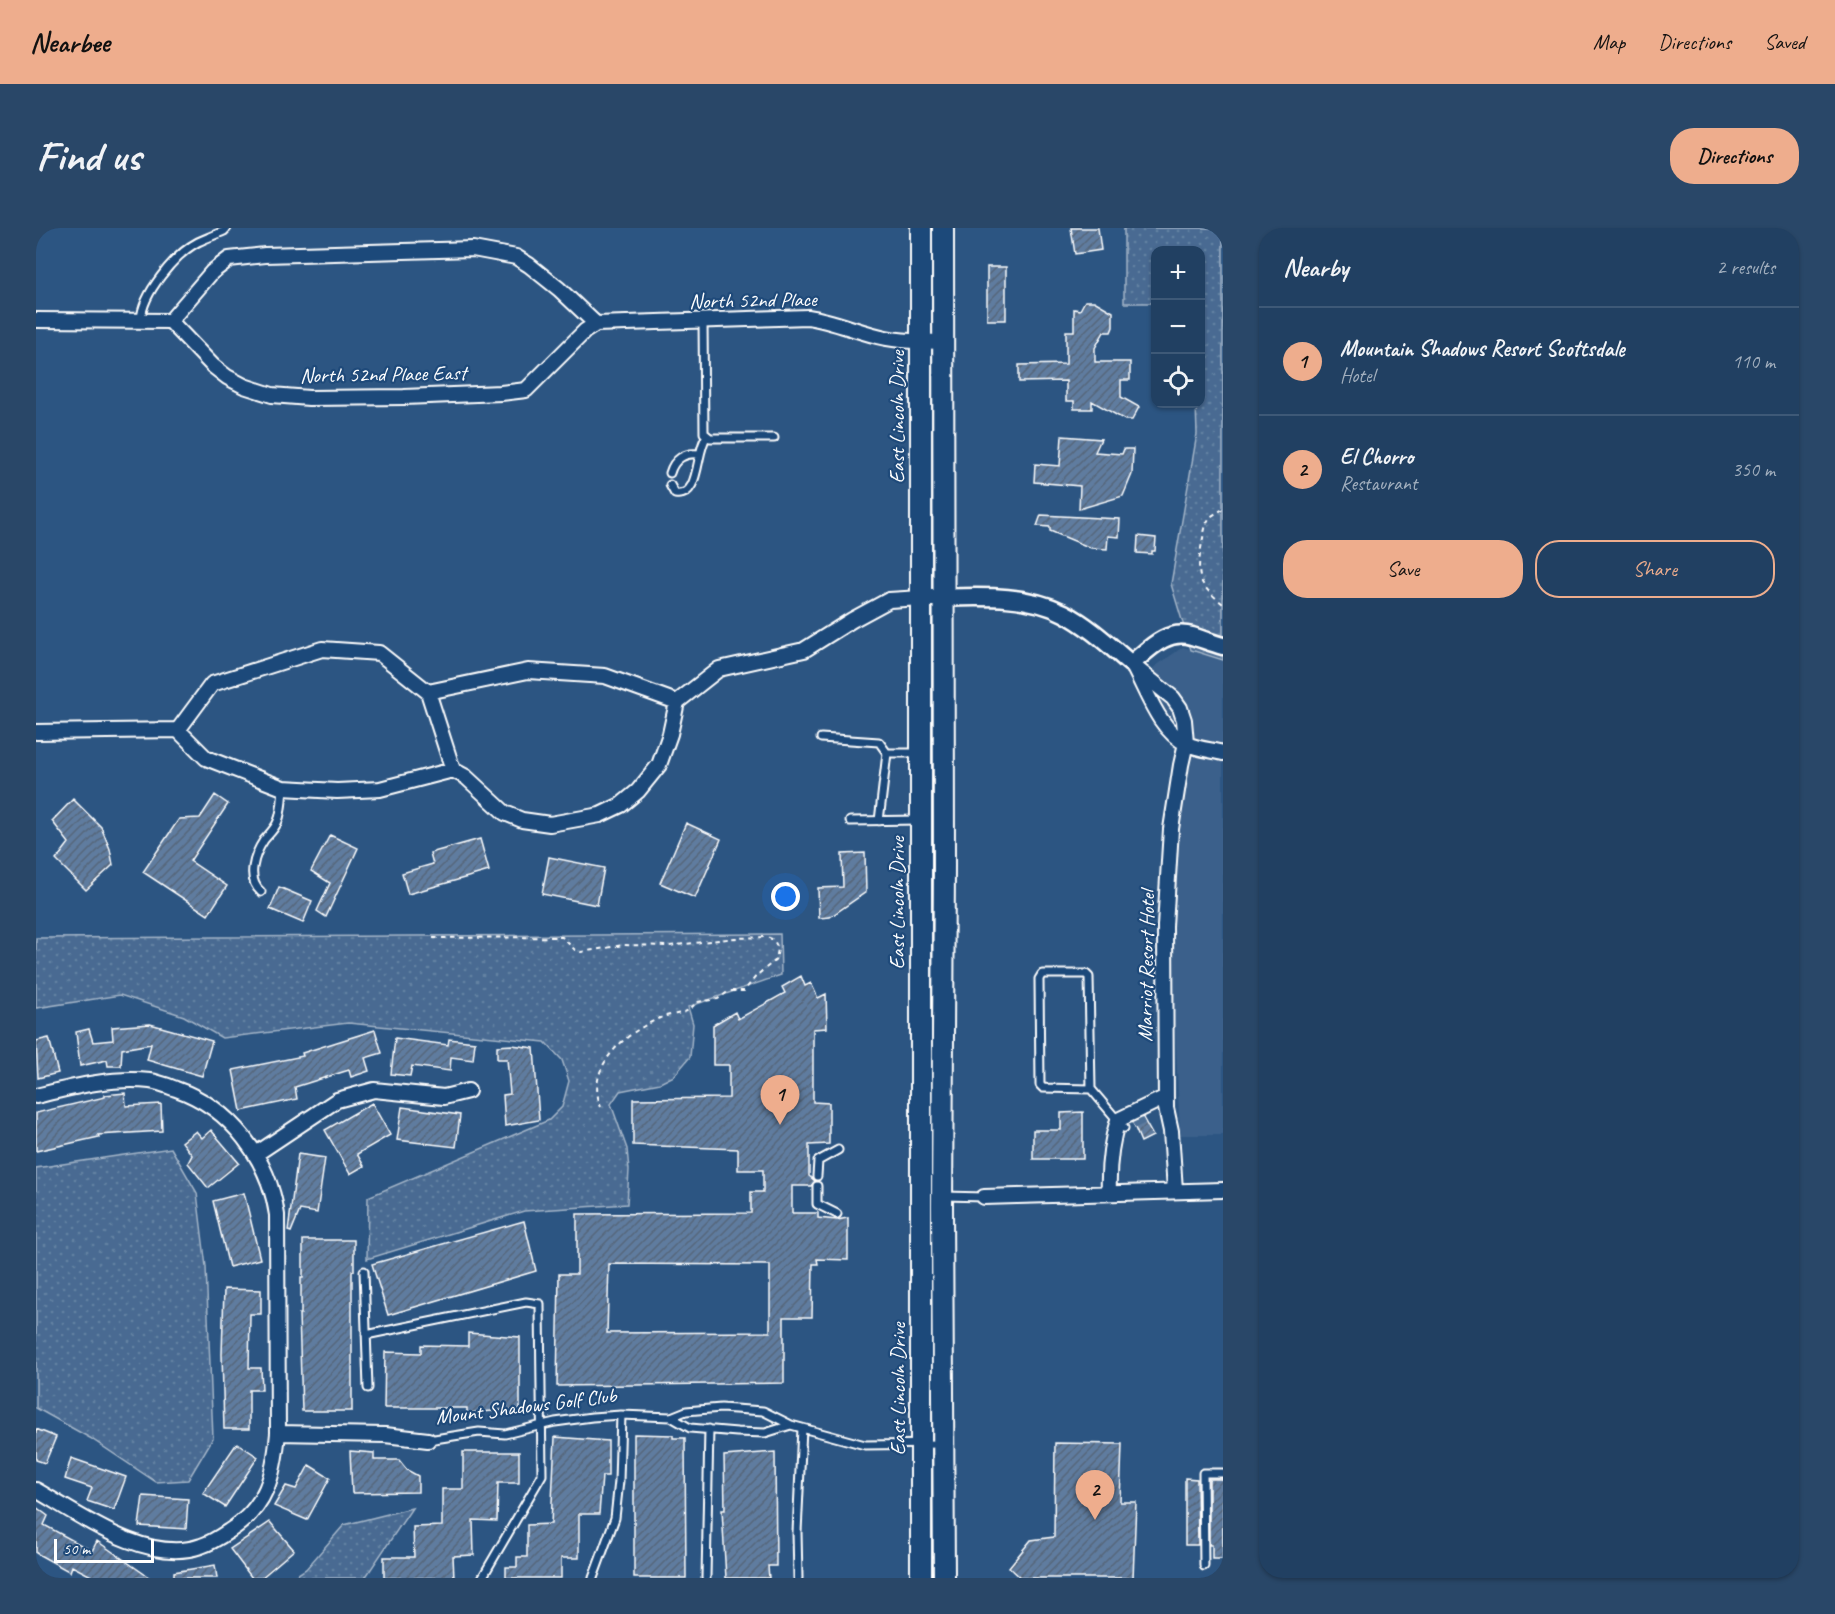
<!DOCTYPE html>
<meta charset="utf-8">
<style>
:root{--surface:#214062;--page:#294768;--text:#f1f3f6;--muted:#a2afbe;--line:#3e5977;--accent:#eead8d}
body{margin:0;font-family:Caveat,sans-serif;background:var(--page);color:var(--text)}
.controls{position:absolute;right:18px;top:18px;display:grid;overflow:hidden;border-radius:12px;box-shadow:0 2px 4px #0004}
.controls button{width:54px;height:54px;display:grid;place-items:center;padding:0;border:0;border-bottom:2px solid var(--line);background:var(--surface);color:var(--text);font:30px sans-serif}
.scale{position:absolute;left:18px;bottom:15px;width:100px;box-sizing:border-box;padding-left:6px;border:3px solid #fff;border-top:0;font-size:16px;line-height:21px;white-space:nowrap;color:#fff;-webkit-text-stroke:4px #1f4a7a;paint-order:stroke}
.you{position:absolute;left:750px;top:669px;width:21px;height:21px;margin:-15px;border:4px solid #fff;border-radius:50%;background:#1a73e8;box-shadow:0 0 0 9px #1a73e833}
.badge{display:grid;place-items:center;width:39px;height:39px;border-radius:50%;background:var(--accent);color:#111;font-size:20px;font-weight:700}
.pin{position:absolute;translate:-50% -50px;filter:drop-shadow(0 2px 3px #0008)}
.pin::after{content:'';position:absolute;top:32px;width:21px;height:18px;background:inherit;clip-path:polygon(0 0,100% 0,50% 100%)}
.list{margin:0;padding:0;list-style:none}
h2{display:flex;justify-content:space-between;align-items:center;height:78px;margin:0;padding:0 24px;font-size:26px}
h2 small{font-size:20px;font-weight:400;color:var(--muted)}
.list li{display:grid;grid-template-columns:39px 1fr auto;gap:18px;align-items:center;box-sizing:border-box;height:108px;padding:0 24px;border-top:2px solid var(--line)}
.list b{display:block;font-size:22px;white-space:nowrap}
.list p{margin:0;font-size:20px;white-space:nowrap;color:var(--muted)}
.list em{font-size:20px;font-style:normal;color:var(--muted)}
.actions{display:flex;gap:12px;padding:18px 24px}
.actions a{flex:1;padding:14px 0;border:2px solid var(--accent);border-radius:24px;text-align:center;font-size:21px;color:var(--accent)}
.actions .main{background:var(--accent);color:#111}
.icon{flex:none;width:33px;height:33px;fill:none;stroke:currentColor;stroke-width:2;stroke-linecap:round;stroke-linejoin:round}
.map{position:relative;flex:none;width:1187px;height:1350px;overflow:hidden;border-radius:24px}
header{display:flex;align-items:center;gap:36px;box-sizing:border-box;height:84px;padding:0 30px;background:var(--accent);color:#111}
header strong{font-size:28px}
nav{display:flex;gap:33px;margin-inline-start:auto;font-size:21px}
.intro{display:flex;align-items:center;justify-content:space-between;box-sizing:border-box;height:144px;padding:0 36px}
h1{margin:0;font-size:42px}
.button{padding:15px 27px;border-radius:24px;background:var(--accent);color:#111;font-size:21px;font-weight:700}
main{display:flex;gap:36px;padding:0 36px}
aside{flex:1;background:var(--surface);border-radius:24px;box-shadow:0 2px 4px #0004}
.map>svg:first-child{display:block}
.built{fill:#3b618b}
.grass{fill:url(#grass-dots);stroke:#a4b5c8;stroke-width:1.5}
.building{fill:url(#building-hatch);stroke:#fff;stroke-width:1.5;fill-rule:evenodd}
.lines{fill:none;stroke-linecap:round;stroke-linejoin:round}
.minor-tunnel{stroke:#4c6e95;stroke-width:14;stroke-dasharray:14 7;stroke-linecap:butt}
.service-casing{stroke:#fff;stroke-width:11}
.minor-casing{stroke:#fff;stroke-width:18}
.tertiary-casing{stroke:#fff;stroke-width:21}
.secondary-casing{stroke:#fff;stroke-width:24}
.path{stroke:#fff;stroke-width:2;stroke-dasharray:4.5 4.5;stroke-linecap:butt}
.service{stroke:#1f4a7a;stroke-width:7}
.minor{stroke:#1f4a7a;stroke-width:14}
.tertiary{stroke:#1f4a7a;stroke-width:16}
.secondary{stroke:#1f4a7a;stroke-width:20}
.labels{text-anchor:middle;stroke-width:4.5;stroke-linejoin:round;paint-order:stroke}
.street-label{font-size:21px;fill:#fff;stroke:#1f4a7a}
</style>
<header>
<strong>Nearbee</strong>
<nav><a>Map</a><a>Directions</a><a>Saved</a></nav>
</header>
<div class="intro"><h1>Find us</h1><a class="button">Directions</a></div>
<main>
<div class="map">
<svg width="1187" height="1350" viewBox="0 0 1187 1350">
<defs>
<pattern id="grass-dots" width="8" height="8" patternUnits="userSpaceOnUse" patternTransform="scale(1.5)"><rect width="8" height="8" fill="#486b92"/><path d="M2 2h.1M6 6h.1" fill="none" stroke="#6381a2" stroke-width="1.8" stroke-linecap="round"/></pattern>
<pattern id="building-hatch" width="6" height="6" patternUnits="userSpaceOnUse" patternTransform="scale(1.5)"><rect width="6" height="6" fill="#5e7c9f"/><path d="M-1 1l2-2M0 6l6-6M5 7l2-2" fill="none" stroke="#56667a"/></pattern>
</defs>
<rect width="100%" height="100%" fill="#2c5582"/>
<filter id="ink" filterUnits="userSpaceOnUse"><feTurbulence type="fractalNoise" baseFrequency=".0167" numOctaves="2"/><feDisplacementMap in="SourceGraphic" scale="12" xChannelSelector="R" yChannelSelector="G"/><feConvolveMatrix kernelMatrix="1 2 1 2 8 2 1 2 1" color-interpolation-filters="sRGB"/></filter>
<g filter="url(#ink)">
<path class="built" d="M1147,419L1187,432V907H1144L1137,751V666L1151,539L1115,485L1117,440Z"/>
<path class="grass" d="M1088,0H1187V432L1155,422L1135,356L1161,206L1160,176H1164V22H1120L1119,75H1088Z
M744,706L745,747L652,779L657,796L654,829L638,848L624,855L584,863L575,876L591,921L593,942L591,976L488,983L331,1031L332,969L513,892L526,879L533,853L526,832L509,814L312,795L186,810L148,788L84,767L0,780V710Z
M135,920L161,965L170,1039L177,1210L152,1252L120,1254L54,1210L0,1180V940Z
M376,1280L329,1350H256L270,1341L308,1297Z"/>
<path class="building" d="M1035,0H1062L1065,22L1039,26Z
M951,39H970V92H951Z
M1049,73H1058L1077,84V99L1075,104H1068L1059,120V134H1094V152H1085V169L1103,179L1096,192H1089L1056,173V181H1038V173H1030V153L983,154V137L1030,136V103H1038V81L1044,82Z
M1026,208L1065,211L1059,224L1086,226L1088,221H1097L1096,246L1087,268L1043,281L1044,258L998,254L999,236L1024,238Z
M1005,287L1084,291L1083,309L1072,308L1071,321L1055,320L1014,303V299L1001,298Z
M1102,308L1120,310L1119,323H1116V326L1101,325Z
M179,567L192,576L154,633L191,658L172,687L107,644L143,591L164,590Z
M37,571L65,599L74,621L77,637L50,662L20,632L33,615L16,593Z
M650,595L685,611L659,670L624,655Z
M294,607L322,620L290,689L281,683L294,655L275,643Z
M444,611L453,643L372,666L366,645L397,636L394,625Z
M829,625L830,664L794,689L783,690L782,660L807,659L806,626Z
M513,629L568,640L561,677L506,666Z
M243,659L276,673L267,695L234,681Z
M765,748L769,758L775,755L782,770L790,766L791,800L777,801V874L793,875V916L773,917V948L779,953L775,958H756V985H782V990L801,992L812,990V1032L781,1031L782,1036H777L776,1089H748V1155L521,1158L523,1046H541V986L715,985V964H727V942H702V921L597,917V871L693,870V837H677V797L699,784L702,791L749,765L746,759ZM573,1036L734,1037V1104L571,1105Z
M114,796L176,813L166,848L111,832L115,816L86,821L85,838H72L71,832L44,838L40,804L53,801L57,814L77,812L76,799Z
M339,802L346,825L329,830L333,843L315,849L313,842L259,859L261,871L205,883L197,842L267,828L266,825Z
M13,810L22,845L2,850L0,813Z
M359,810L412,817L413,811L439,814L437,832L415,829L414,843L376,838L374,848L355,846Z
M476,817L498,820L503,892L469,898L467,867L474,866L471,831H461V818Z
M89,865L90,878L125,876L126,903L62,907L63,909L0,923V885L69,869V867Z
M336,875L354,907L321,926L328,938L314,946L289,902Z
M366,879L424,887L420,919L361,912Z
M1047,884V931H997V902H1025V885Z
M1107,890L1117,908L1105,914L1097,895Z
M175,902L203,935L172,960L152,935L156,927L146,914L160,903L166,910Z
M262,926L289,930L281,985L264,982L255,1004L252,1003Z
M208,965L224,1031L193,1039L177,973Z
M488,993L500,1043L352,1087L336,1036Z
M267,1012H318V1043H316V1183H266L263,1086H265V1049H267Z
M188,1061L225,1062V1086H214L213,1140H225L226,1162H213V1201H188L186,1126Z
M432,1105L484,1109V1181L431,1185V1180H348L349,1124L385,1125V1117L432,1118Z
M0,1201L20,1209L9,1235L0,1232Z
M598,1206L637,1207V1210H649L650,1350H598Z
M519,1209L572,1213V1248H566L563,1286H543V1330H525V1350H470V1339H481V1329H491V1297L515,1296Z
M201,1215L222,1229L189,1279L167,1265Z
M1019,1215L1086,1216L1084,1274H1100L1097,1350H985L973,1339L995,1312L1018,1309Z
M314,1223L338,1225V1232H363L371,1242L382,1248V1264L316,1265Z
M427,1224H483V1255H462L461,1293L437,1292L438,1327L417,1328L418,1350H348V1329H378L377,1299L406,1298V1261H427Z
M739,1224L740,1338H732L733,1350H690L686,1282H689L688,1228Z
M35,1230L90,1249L78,1282L51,1273L56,1260L29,1251Z
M273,1237L294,1250L271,1292L238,1278L250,1258L260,1261Z
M1149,1250L1161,1251L1162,1317H1149Z
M1173,1251H1187V1331H1176V1317H1173Z
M107,1268L152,1271L150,1301L103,1298Z
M0,1279L12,1288L8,1297L56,1323L61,1313L114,1350H59L36,1338L34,1344L0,1325Z
M234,1294L258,1322L225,1350H216L194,1321Z
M179,1337L181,1350H138V1344Z"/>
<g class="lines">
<path class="minor-tunnel" d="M1096,894L1106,889"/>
<g class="service-casing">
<path id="service" d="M105,92C106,66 139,26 162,14C170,10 179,7 188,3L191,0
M667,93L668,205L674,210H738
M634,245C638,231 649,224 663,226
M634,257L639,266C665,270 659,223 671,208
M785,510L843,514L851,525
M814,593L883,592
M843,593L851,525H883
M225,664C210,651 218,627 228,612C233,606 239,601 242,593C246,584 246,570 247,560
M1055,861L1053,749L1050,746H1006L1003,751L1004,857L1007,860L1055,861L1088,900
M781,948L782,933L802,922
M781,958V976L801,986
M909,968L948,969
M328,1043L332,1160
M330,1107L490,1074L504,1076L506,1247L446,1350
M635,1189L654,1200L701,1204L729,1205L755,1197
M392,1212L443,1204L469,1206L519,1194L556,1189L585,1187L635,1189L650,1183L685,1180L727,1183L755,1197L829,1217L906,1216
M1168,1338L1167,1245H1187
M557,1350L579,1290L583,1253L585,1187
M670,1350L673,1201
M762,1350L761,1304L766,1200"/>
</g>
<g class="minor-casing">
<path id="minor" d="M0,92L134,93
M134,93L177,138L191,149L208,158L236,167L273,170L368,169L465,165L490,162L549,103L560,96L772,89C799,93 824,105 850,110C869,114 888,113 907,114
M134,93L176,44L193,31L229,27L437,21L480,29L493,37L523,61L560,96
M1095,436L1137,470L1144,480L1148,492L1150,515L1145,537L1135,601L1129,698L1130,880L1135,903L1139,962
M1098,440C1112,466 1123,502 1151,516C1162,521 1175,522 1187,525
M392,464L417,542
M142,502L176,456L286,421L343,425L392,464L492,443L569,448L641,474
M0,504L142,502L170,530L247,560L301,563L344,561L417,542L430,549L469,585L486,592L514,596L564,587L585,577L602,563L623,537L634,506L641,474L683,441L768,422L816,392L853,372L885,370
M0,868C37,859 75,849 114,853C122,854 132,858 140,861C195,880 233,931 241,987L242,1205C238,1247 231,1279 193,1303C184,1309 175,1315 165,1318C111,1337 44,1287 0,1262
M220,926L301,872L338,862L408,869L432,863
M1073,965C1072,940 1074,917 1082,892L1130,869
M948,969L1187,962
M242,1205L349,1207L392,1212"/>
</g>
<g class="tertiary-casing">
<path id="tertiary" d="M885,370C932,370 984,363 1028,385C1053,398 1074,418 1095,436C1113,421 1130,401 1156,408C1166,411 1176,415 1187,418"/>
</g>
<g class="secondary-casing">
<path id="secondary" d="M885,0V1350
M907,0L908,638L906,979L908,1350"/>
</g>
<path class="path" d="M1187,281L1174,289L1170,296C1167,311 1158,343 1167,356C1172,364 1180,370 1187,376
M397,710L526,709L539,722L545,724L587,717L633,718L699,710L731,709L738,712L742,721L740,732L721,747L708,763H693L682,771L661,774C647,790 642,783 624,790C591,804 548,838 565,879"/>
<use href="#service" class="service"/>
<use href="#minor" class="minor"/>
<use href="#tertiary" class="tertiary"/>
<use href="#secondary" class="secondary"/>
</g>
</g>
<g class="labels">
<g class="street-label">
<text transform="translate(717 72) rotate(-1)" y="7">North 52nd Place</text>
<text transform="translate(347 146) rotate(-1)" y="7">North 52nd Place East</text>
<text transform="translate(861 189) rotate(-90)" y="7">East Lincoln Drive</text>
<text transform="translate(861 675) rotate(-90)" y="7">East Lincoln Drive</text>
<text transform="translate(1110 738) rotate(-89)" y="7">Marriot Resort Hotel</text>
<text transform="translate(862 1161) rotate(-90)" y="7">East Lincoln Drive</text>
<text transform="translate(490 1178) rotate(-7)" y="7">Mount Shadows Golf Club</text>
</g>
</g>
</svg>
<div class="controls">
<button>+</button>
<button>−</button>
<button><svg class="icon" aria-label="locate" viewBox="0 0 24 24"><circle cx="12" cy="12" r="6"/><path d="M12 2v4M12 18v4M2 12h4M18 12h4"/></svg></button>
</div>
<div class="scale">50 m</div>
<div class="you"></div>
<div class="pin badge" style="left:744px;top:897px">1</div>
<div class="pin badge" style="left:1059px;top:1292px">2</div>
</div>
<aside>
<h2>Nearby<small>2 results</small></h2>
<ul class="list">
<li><span class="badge">1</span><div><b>Mountain Shadows Resort Scottsdale</b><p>Hotel</p></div><em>110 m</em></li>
<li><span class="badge">2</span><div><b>El Chorro</b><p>Restaurant</p></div><em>350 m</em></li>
</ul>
<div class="actions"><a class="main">Save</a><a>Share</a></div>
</aside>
</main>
